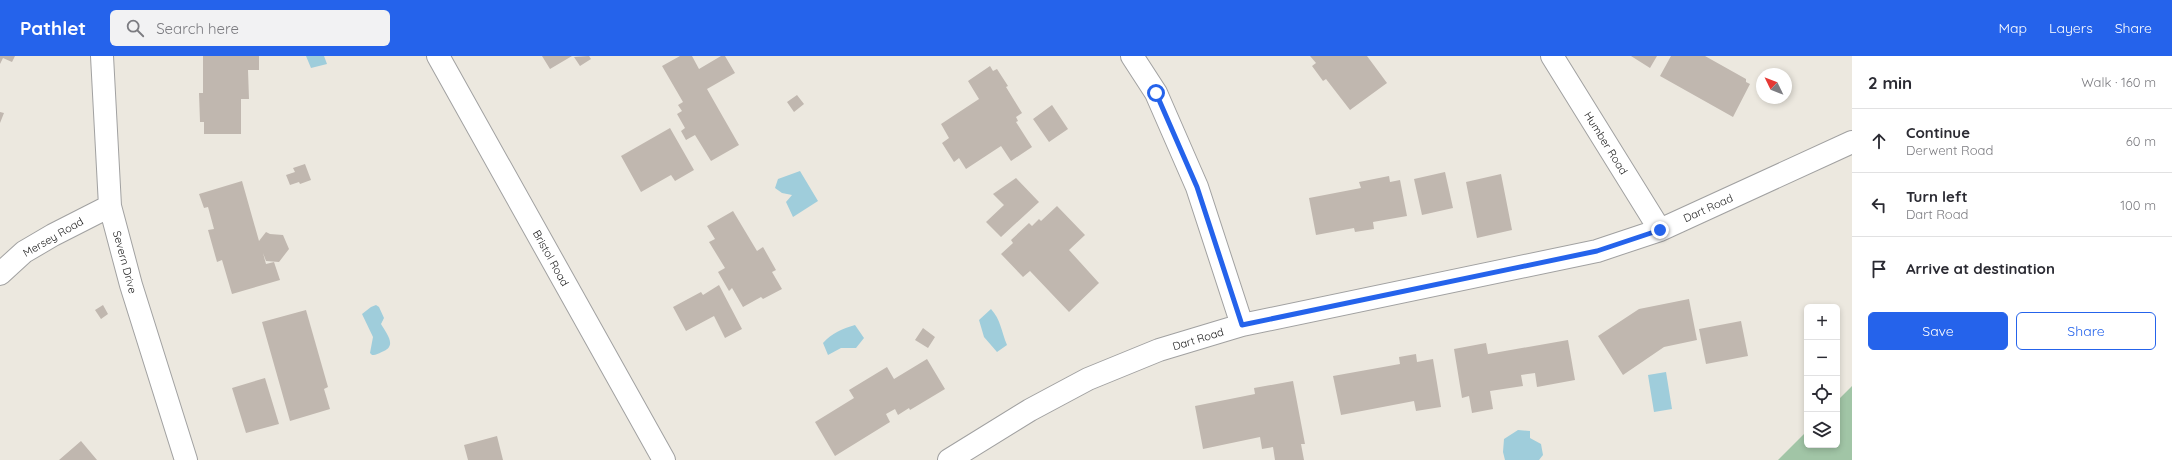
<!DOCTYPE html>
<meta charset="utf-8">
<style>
:root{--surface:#fff;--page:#f2f2f3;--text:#2b2b33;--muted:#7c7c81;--line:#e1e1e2;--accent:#2563eb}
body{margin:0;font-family:Quicksand,sans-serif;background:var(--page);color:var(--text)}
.controls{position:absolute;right:12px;bottom:12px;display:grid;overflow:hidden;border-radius:6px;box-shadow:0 2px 6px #0003}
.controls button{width:36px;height:36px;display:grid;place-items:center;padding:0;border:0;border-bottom:1px solid var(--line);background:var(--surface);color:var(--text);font:20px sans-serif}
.compass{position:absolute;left:1756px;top:12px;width:36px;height:36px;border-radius:50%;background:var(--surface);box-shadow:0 2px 6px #0003;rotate:313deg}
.stop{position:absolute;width:12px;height:12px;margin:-9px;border:3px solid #2563eb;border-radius:50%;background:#fff}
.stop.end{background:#2563eb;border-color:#fff;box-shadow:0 1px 4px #0008}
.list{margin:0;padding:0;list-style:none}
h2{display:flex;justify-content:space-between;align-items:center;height:52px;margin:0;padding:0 16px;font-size:17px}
h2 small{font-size:13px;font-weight:400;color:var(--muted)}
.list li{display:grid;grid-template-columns:26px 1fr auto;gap:12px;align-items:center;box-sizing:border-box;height:64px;padding:0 16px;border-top:1px solid var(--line)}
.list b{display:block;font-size:15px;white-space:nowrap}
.list p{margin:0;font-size:13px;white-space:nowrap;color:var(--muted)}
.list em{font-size:13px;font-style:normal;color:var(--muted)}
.actions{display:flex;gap:8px;padding:12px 16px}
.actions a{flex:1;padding:9px 0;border:1px solid var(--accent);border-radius:6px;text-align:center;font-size:14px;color:var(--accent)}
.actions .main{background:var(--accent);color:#fff}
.icon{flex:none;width:22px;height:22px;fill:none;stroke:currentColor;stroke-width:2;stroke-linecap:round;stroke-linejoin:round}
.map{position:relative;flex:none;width:1852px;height:404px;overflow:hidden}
header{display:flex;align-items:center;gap:24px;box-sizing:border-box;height:56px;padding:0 20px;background:var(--accent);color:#fff}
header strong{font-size:19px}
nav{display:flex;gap:22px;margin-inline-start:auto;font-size:14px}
.search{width:280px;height:36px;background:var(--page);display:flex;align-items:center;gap:10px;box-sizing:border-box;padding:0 14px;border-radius:6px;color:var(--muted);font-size:15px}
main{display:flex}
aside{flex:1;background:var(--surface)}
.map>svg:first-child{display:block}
.cemetery{fill:#a1c5a6}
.water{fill:#9fcddb}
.building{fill:#c0b7af}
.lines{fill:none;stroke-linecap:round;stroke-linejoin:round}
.minor-casing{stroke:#a1a1a1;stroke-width:24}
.minor{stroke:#fff;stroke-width:22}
.route{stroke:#2563eb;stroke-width:5}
.labels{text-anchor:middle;stroke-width:3;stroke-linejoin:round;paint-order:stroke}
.street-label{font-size:11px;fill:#1a1a1a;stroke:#fff}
</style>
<header>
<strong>Pathlet</strong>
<div class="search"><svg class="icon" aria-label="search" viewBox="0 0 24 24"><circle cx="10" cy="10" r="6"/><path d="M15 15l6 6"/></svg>Search here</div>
<nav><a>Map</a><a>Layers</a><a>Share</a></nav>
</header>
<main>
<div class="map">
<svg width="1852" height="404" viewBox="0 0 1852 404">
<rect width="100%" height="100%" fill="#ece8df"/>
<path class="cemetery" d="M1852,330V404H1778L1807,375V389H1837V345Z"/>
<path class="water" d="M306,0H324L327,8L311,12Z
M800,115L818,145L793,161L786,146L792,139L782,137L775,132L778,123Z
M376,249L379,251L384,262L381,268C386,277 397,289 384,295C379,297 377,299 372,299L370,297L373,281L362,258L371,251Z
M991,253C1001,264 1001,275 1007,289L997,296L984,281L979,264Z
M855,269L864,282L856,292H841L828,299L823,287C832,277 842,273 855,269Z
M1666,316L1672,353L1654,356L1648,319Z
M1518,374L1530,375V382L1541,388L1543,399L1539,404H1505L1503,396L1504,383Z"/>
<path class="building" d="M0,0H15L12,6L3,2L0,8Z
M203,0H259V14H248L249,43H241V78H204V66H200L199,37H203Z
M542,0H572L550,13Z
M589,0L591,3L580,10L574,1Z
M680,0H692L699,13L721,0H725L735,17L707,33L739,89L711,105L695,79L686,84L681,75L685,72L677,58L682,55L678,49L683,46L662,10Z
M1310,0H1367L1387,27L1350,54L1326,23L1323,25L1312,10L1316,7Z
M1631,0H1657L1650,12Z
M1671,0H1705L1746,23V26L1750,28L1733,61L1660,20Z
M990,10L993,15L997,13L1008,30L1006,31L1022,57L1016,61L1018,65L1016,66L1032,91L1011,105L1001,90L966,113L959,102L954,106L942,87L949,82L941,68L979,43L968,25Z
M797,39L804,48L794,56L787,46Z
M1052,49L1068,73L1049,86L1033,63Z
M0,56L4,57L0,67Z
M670,72L694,114L675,125L671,119L641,136L621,100Z
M305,108L311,124L300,128L299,126L290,129L286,119L295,116L293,112Z
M1445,116L1453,152L1422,159L1414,123Z
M1501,118L1512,174L1477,182L1466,126Z
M1389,120L1390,126L1400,124L1407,160L1373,166L1374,173L1355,176L1354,172L1316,179L1309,142L1361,132L1359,126Z
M1016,122L1039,146L1001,181L986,166L1004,149L993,138Z
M242,125L259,185L266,176L270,178L283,179L289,193L279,206L266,205L263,197L266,208L274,206L280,224L232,238L222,204L217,206L208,174L214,173L208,151L204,152L199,138Z
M1057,150L1085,179L1069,194L1099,227L1069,256L1030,215L1023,221L1001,198L1013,187L1011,184L1029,167L1032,170L1039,163L1041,165Z
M733,155L757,195L763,191L776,214L772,216L782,233L763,243L761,241L743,251L732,232L729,235L718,216L725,212L709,186L715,183L707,170Z
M719,229L742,273L725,282L714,260L686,275L673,251L701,236L703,239Z
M1689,243L1697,284L1664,291L1623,319L1598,280L1639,253Z
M103,249L108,258L101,263L95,254Z
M306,254L328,331L324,333L330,353L290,365L262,266Z
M1741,265L1748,300L1706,308L1699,273Z
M923,272L935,281L928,292L915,284Z
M1568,284L1575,324L1537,331L1535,317L1521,319L1523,330L1490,335L1493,353L1472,357L1469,340L1462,342L1454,293L1486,287L1488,298Z
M1416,298L1417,306L1433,303L1441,351L1416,355L1414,345L1341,359L1333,320L1400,308L1399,301Z
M927,303L945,333L910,354L909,352L898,359L895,353L886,358L890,366L835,400L815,366L854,342L849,334L887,311L894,323Z
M265,322L279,368L246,377L232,332Z
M1293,325L1305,388H1301L1304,404H1275L1273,391L1262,393L1260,381L1203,393L1195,350L1255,338L1254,332Z
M497,380L503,404H468L464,389Z
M81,385L97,404H59Z"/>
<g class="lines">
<g class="minor-casing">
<path id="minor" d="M102,0L110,150L131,229L186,404
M438,0L664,404
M1132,0L1156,37L1197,131L1242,269
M1552,0L1660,174
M0,218L24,196L53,179L110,150
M949,404L1030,354L1088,323L1159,294L1242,269L1597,195L1660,174L1852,86"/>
</g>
<use href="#minor" class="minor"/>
</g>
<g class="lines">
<path class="route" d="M1156,37L1197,131L1242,269L1597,195L1660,174"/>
</g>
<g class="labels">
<g class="street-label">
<text transform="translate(1606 87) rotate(58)" y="4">Humber Road</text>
<text transform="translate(1708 152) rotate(-24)" y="4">Dart Road</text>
<text transform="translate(53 181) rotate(-30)" y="4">Mersey Road</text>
<text transform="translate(551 202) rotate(61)" y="4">Bristol Road</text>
<text transform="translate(125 206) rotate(75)" y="4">Severn Drive</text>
<text transform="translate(1198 283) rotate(-17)" y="4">Dart Road</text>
</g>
</g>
</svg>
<div class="controls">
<button>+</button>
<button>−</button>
<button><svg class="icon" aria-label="locate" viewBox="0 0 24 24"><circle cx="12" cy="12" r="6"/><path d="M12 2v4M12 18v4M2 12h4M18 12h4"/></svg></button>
<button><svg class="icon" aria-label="layers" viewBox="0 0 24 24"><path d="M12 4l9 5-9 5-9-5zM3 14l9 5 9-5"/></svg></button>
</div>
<svg class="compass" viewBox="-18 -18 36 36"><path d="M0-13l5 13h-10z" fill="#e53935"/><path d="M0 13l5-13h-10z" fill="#7c7c81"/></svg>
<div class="stop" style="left:1156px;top:37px"></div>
<div class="stop end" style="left:1660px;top:174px"></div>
</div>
<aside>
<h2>2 min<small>Walk · 160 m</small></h2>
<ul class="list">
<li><svg class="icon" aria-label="ahead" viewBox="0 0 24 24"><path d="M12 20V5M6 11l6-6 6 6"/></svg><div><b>Continue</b><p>Derwent Road</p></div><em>60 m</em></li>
<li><svg class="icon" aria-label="left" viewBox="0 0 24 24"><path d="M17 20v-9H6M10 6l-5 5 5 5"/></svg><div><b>Turn left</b><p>Dart Road</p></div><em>100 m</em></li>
<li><svg class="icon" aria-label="arrive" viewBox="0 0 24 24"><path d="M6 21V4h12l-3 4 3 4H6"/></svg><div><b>Arrive at destination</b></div></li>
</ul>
<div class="actions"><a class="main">Save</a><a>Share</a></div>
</aside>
</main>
